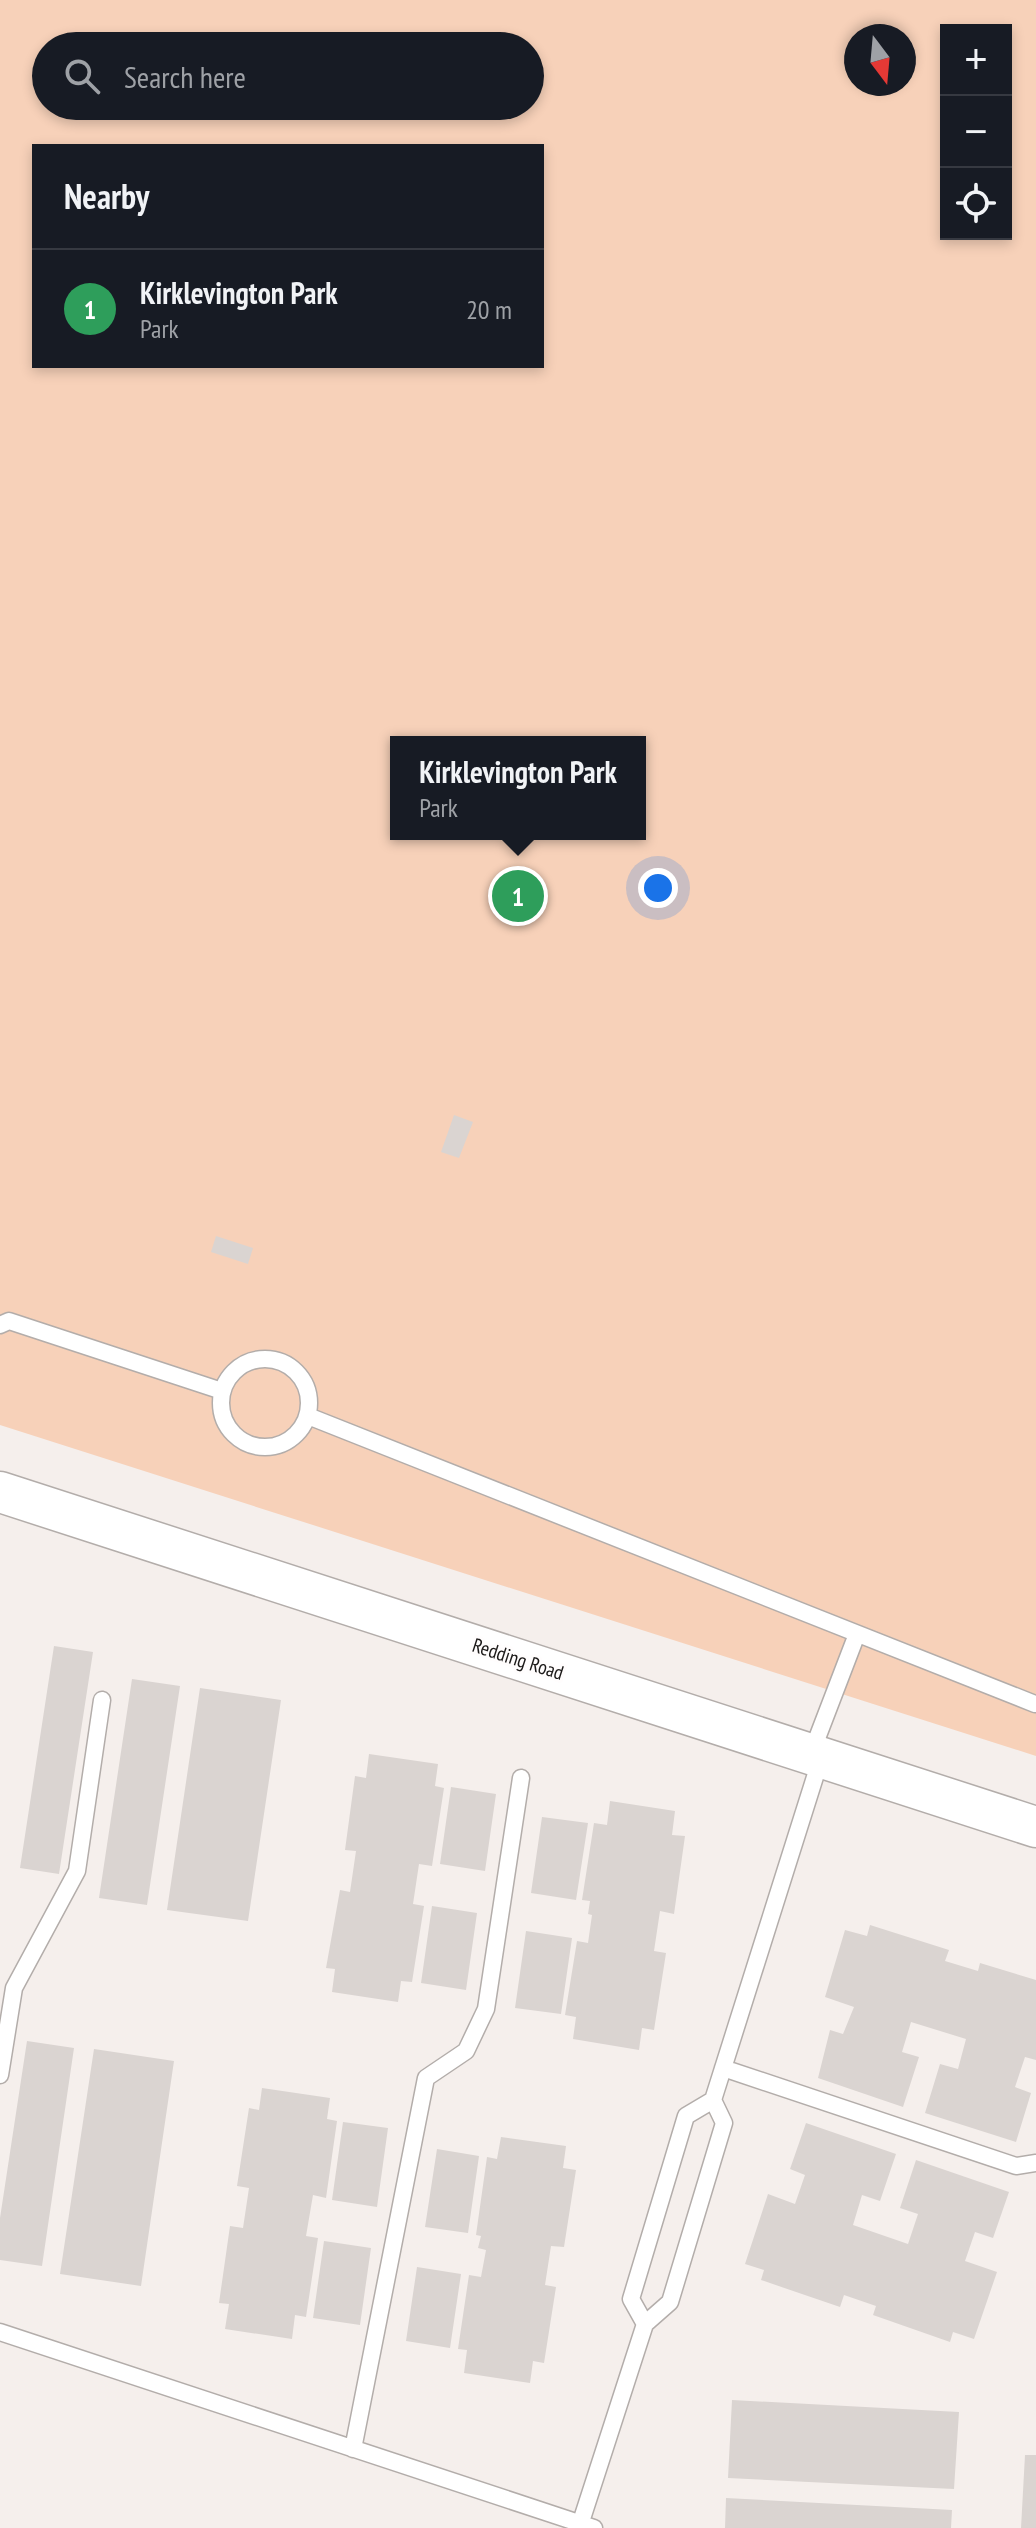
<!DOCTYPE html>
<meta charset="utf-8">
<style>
:root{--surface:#171b24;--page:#242831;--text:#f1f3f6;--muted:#9ea1a6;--line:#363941;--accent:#90b4b8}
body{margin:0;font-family:"PT Sans Narrow",sans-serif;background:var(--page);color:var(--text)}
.controls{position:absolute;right:24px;top:24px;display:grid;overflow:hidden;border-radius:0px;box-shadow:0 4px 12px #0003}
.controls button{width:72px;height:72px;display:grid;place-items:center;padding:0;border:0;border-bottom:2px solid var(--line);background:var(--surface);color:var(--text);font:40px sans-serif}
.compass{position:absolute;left:844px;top:24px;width:72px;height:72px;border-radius:50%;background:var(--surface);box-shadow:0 4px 12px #0003;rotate:164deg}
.you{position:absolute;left:658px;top:888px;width:28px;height:28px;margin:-20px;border:6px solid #fff;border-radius:50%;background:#1a73e8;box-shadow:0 0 0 12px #1a73e833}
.badge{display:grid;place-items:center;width:52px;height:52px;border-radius:50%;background:var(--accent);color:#fff;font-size:26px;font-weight:700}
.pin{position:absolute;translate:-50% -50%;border:4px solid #fff;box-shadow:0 2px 8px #0006}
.popup{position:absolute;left:390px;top:736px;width:256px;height:104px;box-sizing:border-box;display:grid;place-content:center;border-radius:0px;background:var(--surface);filter:drop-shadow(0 2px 6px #0005);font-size:26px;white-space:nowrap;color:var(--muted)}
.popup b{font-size:30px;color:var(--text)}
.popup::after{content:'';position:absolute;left:50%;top:100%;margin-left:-16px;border:16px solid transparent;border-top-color:var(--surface)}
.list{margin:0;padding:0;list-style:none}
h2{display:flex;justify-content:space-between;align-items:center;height:104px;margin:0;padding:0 32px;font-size:34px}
h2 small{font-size:26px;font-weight:400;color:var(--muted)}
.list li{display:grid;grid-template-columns:52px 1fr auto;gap:24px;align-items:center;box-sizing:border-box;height:120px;padding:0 32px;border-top:2px solid var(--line)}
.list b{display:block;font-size:30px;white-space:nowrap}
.list p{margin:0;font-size:26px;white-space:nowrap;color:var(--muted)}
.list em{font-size:26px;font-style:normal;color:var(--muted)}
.icon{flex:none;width:44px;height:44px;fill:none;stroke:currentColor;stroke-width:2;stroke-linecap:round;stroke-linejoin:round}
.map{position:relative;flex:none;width:1036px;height:2528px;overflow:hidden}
.search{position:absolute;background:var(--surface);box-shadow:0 4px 12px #0003;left:32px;top:32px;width:512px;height:88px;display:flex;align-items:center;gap:20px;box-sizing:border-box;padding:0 28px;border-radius:44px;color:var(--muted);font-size:30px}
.panel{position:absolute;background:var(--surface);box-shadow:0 4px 12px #0003;left:32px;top:144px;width:512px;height:224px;border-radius:0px}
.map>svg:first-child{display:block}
.green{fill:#f7d1b9;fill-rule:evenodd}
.building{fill:#dad4d1}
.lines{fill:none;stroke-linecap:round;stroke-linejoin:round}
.service-casing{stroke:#b3adaa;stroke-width:19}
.tertiary-casing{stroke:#b3adaa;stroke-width:43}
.service{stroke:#fff;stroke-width:16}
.tertiary{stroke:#fff;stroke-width:40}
.labels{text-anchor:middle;stroke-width:6;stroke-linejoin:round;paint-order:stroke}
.street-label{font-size:20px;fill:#1b1918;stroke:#fffdfd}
</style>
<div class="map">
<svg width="1036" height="2528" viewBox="0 0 1036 2528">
<rect width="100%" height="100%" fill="#f5efec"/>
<path class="green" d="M0,0H1036V1756L0,1425ZM946,30H1006V234H946ZM856,36H904V84H856ZM46,46H530V106H46ZM34,146H542V366H34ZM396,742H640V834H396Z"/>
<path class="building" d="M454,1115L473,1122L459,1158L441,1152Z
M216,1236L253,1248L248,1264L211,1252Z
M54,1646L93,1652L59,1874L20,1868Z
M132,1679L180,1686L147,1905L99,1898Z
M200,1688L281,1700L248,1921L167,1910Z
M369,1754L438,1764L435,1786L444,1788L432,1866L419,1864L413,1904L424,1906L412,1982L401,1981L398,2002L332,1992L335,1969L326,1968L340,1890L350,1892L356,1851L345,1850L355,1776L366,1778Z
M451,1787L496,1794L485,1871L440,1864Z
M610,1801L675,1811L672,1835L685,1836L674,1914L660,1911L654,1951L666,1953L654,2030L642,2028L639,2050L573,2039L576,2017L565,2015L577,1941L588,1943L592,1915L588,1914L590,1901L582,1900L594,1823L607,1825Z
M542,1817L588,1823L576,1900L531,1893Z
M432,1906L477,1913L466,1990L421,1983Z
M870,1925L949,1950L945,1961L978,1971L980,1963L1036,1980V2060L1025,2057L1015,2087L1031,2093L1016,2142L925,2113L940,2064L958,2069L966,2039L911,2022L902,2052L919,2057L903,2107L818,2078L830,2030L843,2034L854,2007L825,1997L845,1930L867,1936Z
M526,1931L572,1938L561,2014L515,2008Z
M27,2041L74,2048L42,2266L0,2260V2218Z
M94,2049L174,2061L141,2286L60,2274Z
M262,2088L330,2098L327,2119L337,2121L326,2198L313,2195L306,2236L318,2238L306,2317L295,2315L292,2339L225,2329L229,2304L219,2303L230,2226L243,2228L249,2188L237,2186L249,2108L259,2110Z
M343,2122L388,2128L377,2207L332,2200Z
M806,2123L896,2154L880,2201L862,2195L853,2225L908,2244L918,2214L900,2208L916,2160L1009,2192L993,2238L975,2232L965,2261L997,2272L974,2339L953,2332L950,2342L873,2315L876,2306L844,2295L840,2307L761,2280L764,2270L745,2264L768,2194L795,2204L805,2175L790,2169Z
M501,2137L566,2146L563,2168L576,2170L564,2247L551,2246L545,2285L556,2287L544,2363L533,2361L530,2383L464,2373L467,2350L458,2349L469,2275L481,2277L486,2250L478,2248L481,2236L476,2235L487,2157L497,2159Z
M437,2149L479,2156L468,2233L425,2227Z
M324,2241L371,2248L360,2325L313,2318Z
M417,2267L461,2274L450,2348L406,2341Z
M732,2400L959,2412L954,2489L728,2478Z
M1025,2455H1036V2528H1021Z
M726,2498L952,2510L951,2528H725Z"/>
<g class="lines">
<g class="service-casing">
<path id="service" d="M0,1325L9,1321L222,1391
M221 1403a44 44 0 1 1 88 0a44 44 0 1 1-88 0Z
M308,1416L1035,1704
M811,1754L857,1634
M723,2068L1016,2166L1036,2163
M0,2075L14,1988L77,1871L102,1700
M645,2324L631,2299L686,2116L713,2100L821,1758
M0,2332L594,2528
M353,2449L426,2078L466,2051L486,2009L521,1778
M579,2528L645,2324L670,2302L724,2123L713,2100"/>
</g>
<g class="tertiary-casing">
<path id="tertiary" d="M0,1492L1036,1827"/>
</g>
<use href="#service" class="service"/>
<use href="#tertiary" class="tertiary"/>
</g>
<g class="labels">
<g class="street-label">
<text transform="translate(518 1659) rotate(18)" y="7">Redding Road</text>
</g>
</g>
</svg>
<div class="controls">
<button>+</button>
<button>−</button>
<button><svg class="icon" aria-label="locate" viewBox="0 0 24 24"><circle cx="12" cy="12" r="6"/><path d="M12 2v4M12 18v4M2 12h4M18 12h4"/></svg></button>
</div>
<svg class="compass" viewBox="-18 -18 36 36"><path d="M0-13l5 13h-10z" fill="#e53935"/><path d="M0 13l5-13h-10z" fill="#9ea1a6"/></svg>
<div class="you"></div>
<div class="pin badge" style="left:518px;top:896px;background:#2e9e5b">1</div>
<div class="popup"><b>Kirklevington Park</b>Park</div>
<div class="search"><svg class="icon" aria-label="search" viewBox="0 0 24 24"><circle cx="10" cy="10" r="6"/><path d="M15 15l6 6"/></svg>Search here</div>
<section class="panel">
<h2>Nearby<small></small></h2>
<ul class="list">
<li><span class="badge" style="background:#2e9e5b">1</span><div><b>Kirklevington Park</b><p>Park</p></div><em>20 m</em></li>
</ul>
</section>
</div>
